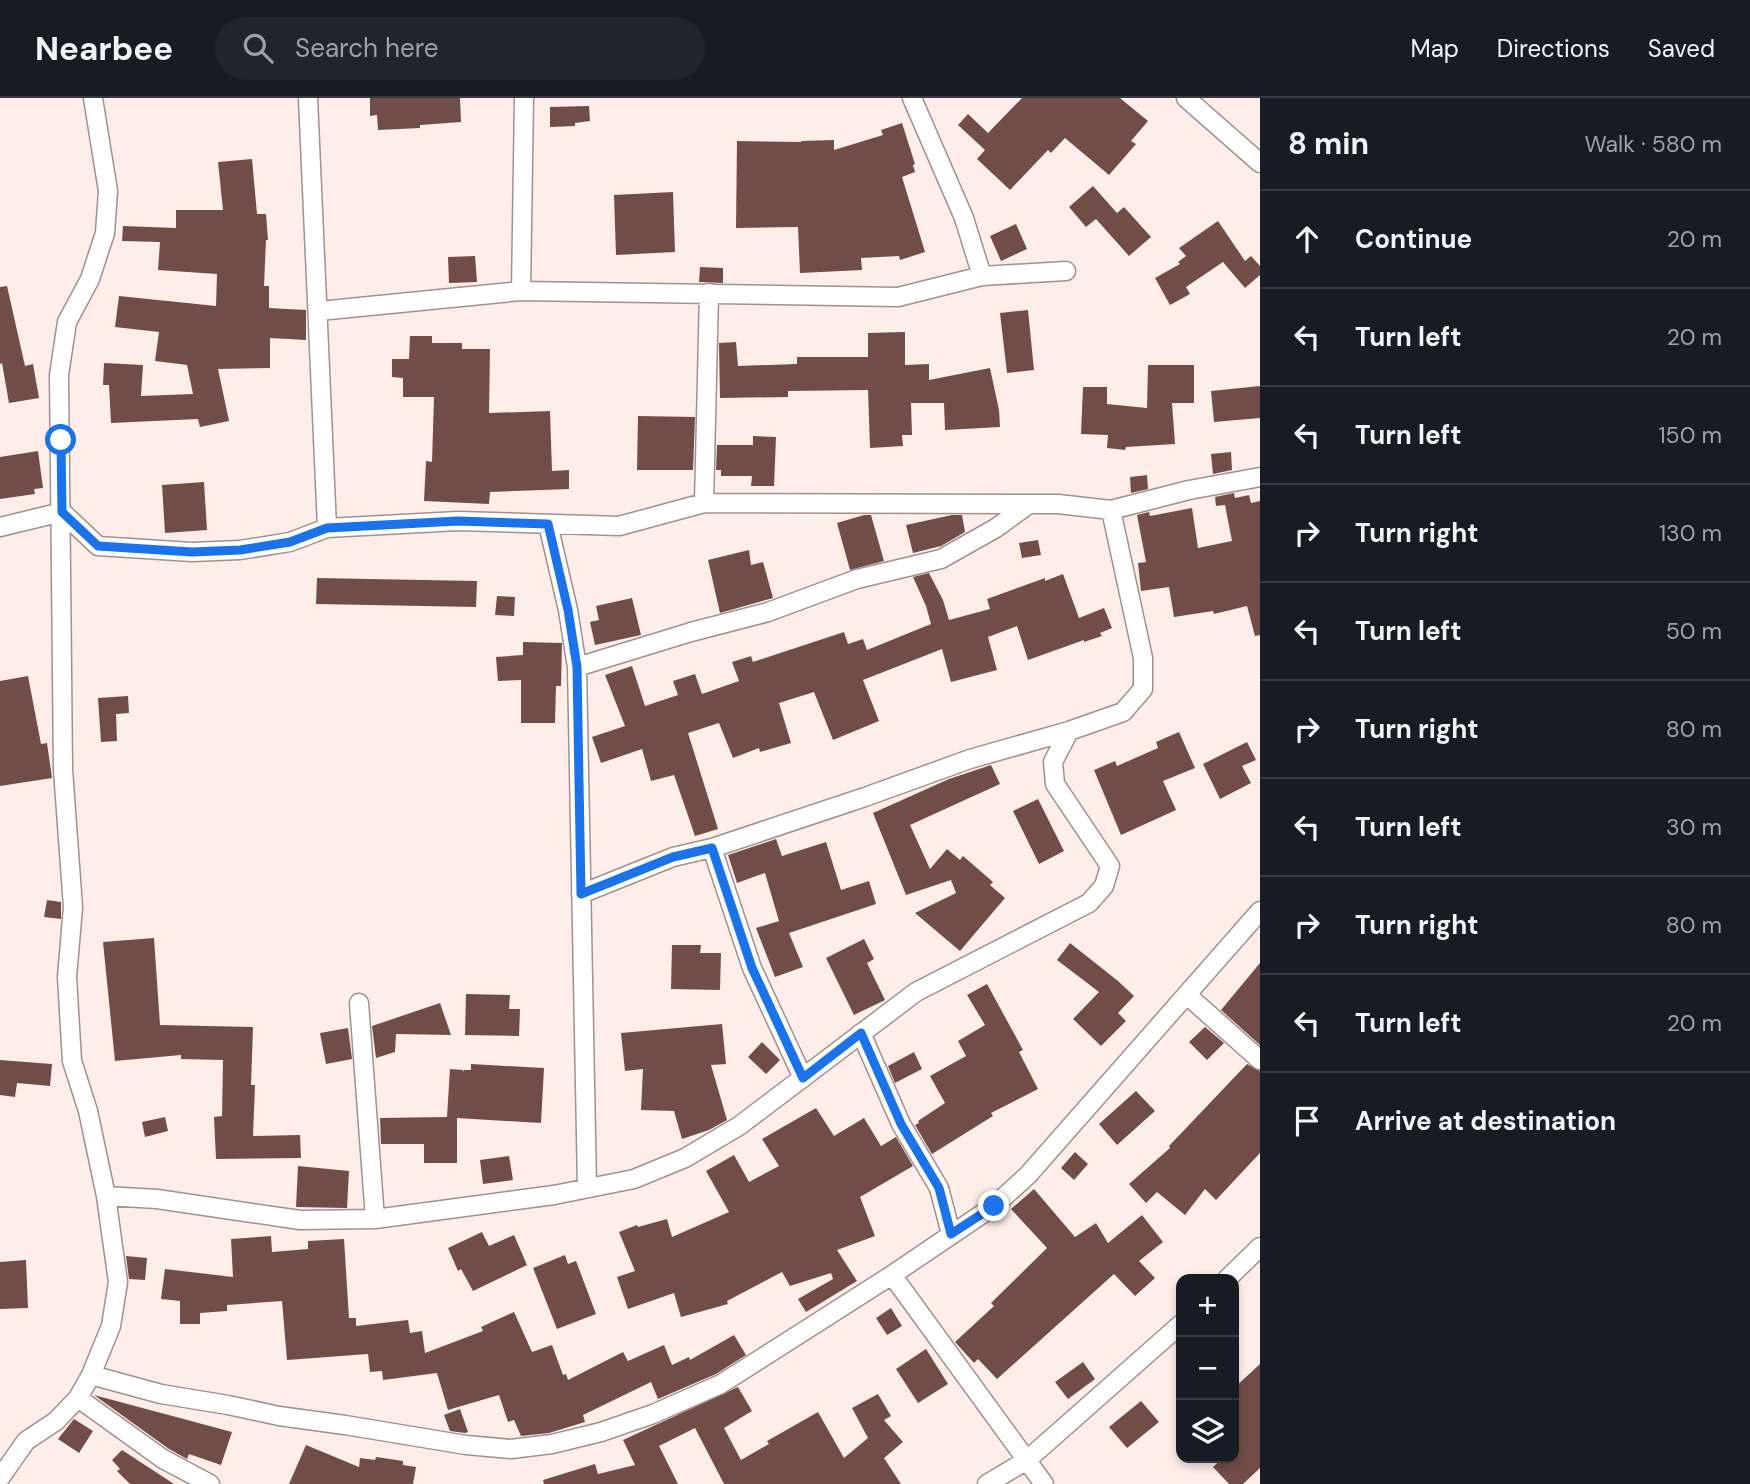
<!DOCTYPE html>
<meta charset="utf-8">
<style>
:root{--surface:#171b24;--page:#20242c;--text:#f1f3f6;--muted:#9ea1a6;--line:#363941}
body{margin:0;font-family:"DM Sans",sans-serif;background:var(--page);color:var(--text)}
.controls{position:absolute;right:21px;bottom:21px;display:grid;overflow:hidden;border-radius:14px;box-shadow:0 4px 10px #0003}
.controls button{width:63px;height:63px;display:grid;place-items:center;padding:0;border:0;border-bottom:2px solid var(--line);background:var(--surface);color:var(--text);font:35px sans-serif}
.stop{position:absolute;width:21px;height:21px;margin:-16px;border:5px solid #1a73e8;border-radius:50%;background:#fff}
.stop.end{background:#1a73e8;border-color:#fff;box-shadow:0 2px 7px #0008}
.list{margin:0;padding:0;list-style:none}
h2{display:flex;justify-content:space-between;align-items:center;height:91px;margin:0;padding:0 28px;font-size:30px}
h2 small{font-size:23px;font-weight:400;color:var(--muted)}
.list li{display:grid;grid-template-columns:46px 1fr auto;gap:21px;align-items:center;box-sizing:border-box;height:98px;padding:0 28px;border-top:2px solid var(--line)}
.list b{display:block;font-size:26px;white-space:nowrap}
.list em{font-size:23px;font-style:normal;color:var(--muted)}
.icon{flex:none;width:38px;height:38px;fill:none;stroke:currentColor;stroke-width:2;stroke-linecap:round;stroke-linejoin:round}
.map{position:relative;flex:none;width:1260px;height:1386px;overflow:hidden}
header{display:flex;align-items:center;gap:42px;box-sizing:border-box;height:98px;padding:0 35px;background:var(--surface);border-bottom:2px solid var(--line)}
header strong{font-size:33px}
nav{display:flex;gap:38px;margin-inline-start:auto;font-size:24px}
.search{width:490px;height:63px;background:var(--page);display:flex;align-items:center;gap:18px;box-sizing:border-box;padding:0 24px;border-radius:38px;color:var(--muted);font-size:26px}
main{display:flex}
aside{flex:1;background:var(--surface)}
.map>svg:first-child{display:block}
.building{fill:#704e47}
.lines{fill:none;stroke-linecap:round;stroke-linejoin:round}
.street-casing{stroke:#a0918d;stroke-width:21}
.street{stroke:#fff;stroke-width:18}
.route{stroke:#1a73e8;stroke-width:9}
</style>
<header>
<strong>Nearbee</strong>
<div class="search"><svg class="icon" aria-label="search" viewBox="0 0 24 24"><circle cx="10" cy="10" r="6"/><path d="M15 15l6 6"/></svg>Search here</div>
<nav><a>Map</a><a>Directions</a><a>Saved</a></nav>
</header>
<main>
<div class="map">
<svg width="1260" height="1386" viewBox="0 0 1260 1386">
<rect width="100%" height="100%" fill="#feede9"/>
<path class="building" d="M370,0H460L461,24L420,27V30L378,32L377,17L370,18Z
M1022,0H1120L1148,23L1131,43L1136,46L1109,77L1065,40L1051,55L1048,52L1010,92L977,61L985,52L958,27L968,16L988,35Z
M589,8L590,23L575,25V28L550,29V9Z
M902,25L915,66L913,67L915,74L902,79L925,154L900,162L899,158L861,160L862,172L800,175L798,129L736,130L737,43L801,44V43L834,42V52L883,37L881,32Z
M252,61L257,116H266L268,142H266L264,188H269V210L306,212V242L270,240V270L218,271L229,323L200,329L198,321L111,325L109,287H103L104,265L143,267L141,298L193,296L187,267L155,263L159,234L115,229L119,198L216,208L217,176L158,172L160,144L122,143L123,128L176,130V112H223L218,64Z
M1093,88L1117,115L1124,109L1151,139L1129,158L1096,121L1086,129L1069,109Z
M673,94L675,154L616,157L614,97Z
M1218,123L1245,163L1251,158L1260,168V177L1245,190L1223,164L1186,189L1190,196L1170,207L1155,180L1180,166L1178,164L1186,158L1179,150Z
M1016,126L1027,151L1001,163L990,138Z
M475,158L477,184L449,185L448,159Z
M700,169L723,170V185L699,184Z
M7,188L25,268L33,266L39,300L9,305L2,265L0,266V189Z
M1028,212L1034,272L1007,275L1000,215Z
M905,234V267L929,266V282L990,270L999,312L1000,329L945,332L944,305H911L912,337H902L903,348L870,350L868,292L788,293V299L720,300L719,245L736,244L738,268L797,266V259H868V235Z
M410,238H432V245H462V251H490L489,315L550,313L552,373L569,372V391L490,394L489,406L424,403L426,363L432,364L434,299H403V280L392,279V261H409Z
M1148,267H1194V305H1172L1175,346L1126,349L1125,352L1107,350L1108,337L1081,336L1083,289H1107V306L1147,310Z
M1260,288V320L1214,324L1211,293Z
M638,318L695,319L693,372H637Z
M753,338L776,339L774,388H751L752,378H721V372H716L717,347H753Z
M38,353L43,390L34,391L35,396L0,401V359Z
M1231,354L1232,372L1213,376L1211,356Z
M1147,377L1148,391L1131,395L1130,379Z
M204,384L207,432L165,435L162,387Z
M1234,395L1235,400L1249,397L1251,405L1260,403V537L1255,538L1247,508L1214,516L1213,513L1174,519L1169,489L1141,493L1138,465L1146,464L1137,417L1149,414L1150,418L1192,410L1198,450L1232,443L1225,407L1216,408L1215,399Z
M864,417H871L884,463L850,472L837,425Z
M952,417H962L965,434L941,448L913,455L906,427Z
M1038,442L1041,457L1022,460L1019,445Z
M749,452L751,467L763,464L773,500L720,515L708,462Z
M929,475L943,502L949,522L990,511L987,501L1045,480V483L1063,476L1079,520L1104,510L1112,530L1100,535L1102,538L1084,544V542L1028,562L1017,528L988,539L997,572L951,584L942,551L863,582L879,623L833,642L814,594L779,605L791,645L760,654L759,650L733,660L719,625L688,635L718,731L695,738L674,677L651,683L642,651L601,665L592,639L625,628L605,577L632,568L645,608L678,597L673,583L695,576L702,596L739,583L732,564L751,558L753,564L844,534L848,546L863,541L867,552L931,526L926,508L913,479Z
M317,480L477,483L476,509L316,506Z
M497,498L515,499L514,518L495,517Z
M632,500L641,537L595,547L590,524L599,522L596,508Z
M523,544L562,545L561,588H556L555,625H521V582L498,583L496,559L523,557Z
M28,578L41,646L47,645L52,680L0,688V583Z
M128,598L129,615L116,616L117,643L101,644L98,600Z
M1179,634L1195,670L1163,683L1176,712L1121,737L1094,672L1115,663L1117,668L1158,650L1156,644Z
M1247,644L1256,662L1242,668L1251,685L1220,701L1203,666Z
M991,667L1000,686L910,727L930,771L947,751L960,762L963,758L993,784L990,787L1005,800L960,853L915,815L956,795L951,782L906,797L873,715L949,681Z
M1038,701L1064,753L1039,766L1013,713Z
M776,741L782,758L826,744L841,792L869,783L876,806L789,835L803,869L775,879L756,830L779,823L765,775L737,785L728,757Z
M47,802L61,804V821L44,819Z
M154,840L160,927L253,929L251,987H255L253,1038L300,1037L301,1060L216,1061L214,1019L222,1018L223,962L181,961V957L115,963L103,844Z
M864,841L874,861L867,865L885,902L854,917L826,860Z
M1070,845L1118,883L1134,898L1118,915L1126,923L1101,948L1073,921L1099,894L1057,862Z
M672,847H701L700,855H721L720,892L671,891Z
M1260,865V947L1221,912Z
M987,886L1023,952L1019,954L1038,991L991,1015L993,1018L932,1056L915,1027L919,1025L918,1023L945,1005L930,978L966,958L958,943L985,927L967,897Z
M466,896L510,897L509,911H520L519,938L465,937Z
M440,905L451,937L396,936L395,954L376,960L372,928Z
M722,926L726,966L711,967L727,1022L709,1032L682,1041L674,1013L641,1012L643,971L625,973L621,935Z
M1205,929L1224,945L1207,962L1189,944Z
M348,930L352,961L326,966L320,935Z
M762,944L780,962L766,976L748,959Z
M914,954L922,971L895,985L888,968Z
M0,962L52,966L50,988L17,985L15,999L0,997Z
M471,966L544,970L541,1025L457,1020V1065H424V1046H381L380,1020L447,1019L450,971L463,972L464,974V972H471Z
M1247,966L1260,973V1055L1216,1102L1205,1091L1185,1117L1157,1094L1146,1105L1129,1086L1170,1050L1169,1048Z
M1136,993L1155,1013L1117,1047L1099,1026Z
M816,1010L834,1038L864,1020L881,1048L896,1039L913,1068L860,1099L875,1138L837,1152L857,1183L806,1214L798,1201L833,1181L831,1175L790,1188L782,1174L727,1203L728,1206L681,1219L674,1195L628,1211L617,1179L635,1173L619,1134L637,1127L638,1129L667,1121L672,1139L729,1114L706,1073L734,1057L749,1084L779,1068L762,1041Z
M165,1019L168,1033L145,1039L142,1024Z
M1075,1054L1088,1066L1074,1082L1061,1070Z
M509,1058L513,1082L483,1086L480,1062Z
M298,1068L349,1073L347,1110L296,1109Z
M1034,1091L1075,1139L1096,1125L1108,1145L1142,1117L1163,1144L1139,1163L1155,1180L1135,1198L1114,1176L997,1281L978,1261L974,1265L955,1244L994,1208L991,1205L1047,1150L1011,1111Z
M482,1134L489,1148L514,1137L527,1167L473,1193L461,1171L458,1173L448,1150Z
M271,1138L272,1154L308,1151V1143L344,1141L349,1220H356V1228L408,1222L410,1235L422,1233L425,1255L483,1233L481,1229L514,1214L532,1254L552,1247L563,1277L566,1276L568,1282L623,1254L628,1263L664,1247L672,1267L689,1259L690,1262L734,1237L746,1257L716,1276L658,1301L651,1284L583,1317L585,1324L549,1335L521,1338L514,1322L508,1324L499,1297L448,1312L437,1275L383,1282L382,1273L370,1274L368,1256L287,1262L282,1203L227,1207V1213L200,1215V1226H180V1203L161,1201L165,1171L233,1179L231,1141Z
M565,1157L568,1166L576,1163L596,1216L557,1231L533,1170Z
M126,1158L147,1160L145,1182L129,1181Z
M26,1162L28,1210L0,1211V1164Z
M891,1210L902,1228L887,1237L876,1220Z
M926,1251L948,1286L918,1305L896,1271Z
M1083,1264L1095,1281L1068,1301L1055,1284Z
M1260,1266V1370L1243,1386H1229L1213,1369L1223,1360H1234V1290Z
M738,1289L752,1313L724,1330L741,1362L769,1346L767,1343L818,1314L844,1360L868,1340L852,1310L878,1296L891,1318L884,1322L903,1344L884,1360L901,1386H724L695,1330L659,1348L678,1386H544L543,1382L595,1366L598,1376L635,1367L623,1342Z
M94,1297L232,1334L221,1367L189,1356L187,1361L169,1351Z
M1141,1303L1159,1324L1127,1350L1109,1329Z
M460,1311L468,1334L465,1335L450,1333L444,1317Z
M74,1321L93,1333L79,1355L58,1341Z
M306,1347L359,1369L360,1360L375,1362L376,1359L403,1363V1367L416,1369L413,1386H289Z
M122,1352L174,1386H130L117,1373L120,1371L112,1362Z"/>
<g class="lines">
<g class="street-casing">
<path id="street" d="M308,0L327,430
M912,0L964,120L982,178
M1186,0L1260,65
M521,193L524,0
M319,213L521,193L898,199L982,178L1066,173
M704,405L709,195
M548,426L568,512L577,569L587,1090
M0,429L62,414L98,448L192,454L240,452L290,444L327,430L458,423L619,428L704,405L1058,406L1111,412L1189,392L1260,379
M577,569L691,534L768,514L857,481L941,461L996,430L1029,406
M712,750L752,870L803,980
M581,796L673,759L712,750L865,699L970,661L1069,633
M1187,897L1260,962
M359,905L375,1121
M861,935L901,1026L939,1090L951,1136
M106,1098L157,1101L300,1122L375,1121L554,1097L634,1081L685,1060L739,1028L916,894L1089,805L1104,788L1110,768L1055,686L1053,664L1069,633L1123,614L1143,591V560L1111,412
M892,1177L1044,1386
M1227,1181L1260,1149
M91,1277L161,1296L228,1307L279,1318L345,1327L466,1347L511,1351L552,1346L601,1334L653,1316L721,1286L892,1177L994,1108L1028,1077L1260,813
M78,1300L163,1361L210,1386
M0,1380L26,1343L56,1323L78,1300L91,1277L111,1228L118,1184L106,1098L88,1013L72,963L67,879L73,809L63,672L59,277L67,224L90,181L105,135L108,93L93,0
M987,1386L1027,1362L1181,1226"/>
</g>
<use href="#street" class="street"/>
</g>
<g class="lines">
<path class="route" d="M61,342L62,414L98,448L192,454L240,452L290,444L327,430L458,423L548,426L568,512L577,569L581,796L673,759L712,750L752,870L803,980L861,935L901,1026L939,1090L951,1136L994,1108"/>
</g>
</svg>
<div class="controls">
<button>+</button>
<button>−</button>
<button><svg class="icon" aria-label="layers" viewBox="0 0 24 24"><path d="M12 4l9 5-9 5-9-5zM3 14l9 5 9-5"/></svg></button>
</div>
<div class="stop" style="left:61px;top:342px"></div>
<div class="stop end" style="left:994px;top:1108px"></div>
</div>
<aside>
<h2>8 min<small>Walk · 580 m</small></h2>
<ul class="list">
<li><svg class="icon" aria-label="ahead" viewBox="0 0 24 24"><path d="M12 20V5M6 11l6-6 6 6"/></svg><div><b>Continue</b></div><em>20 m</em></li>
<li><svg class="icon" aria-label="left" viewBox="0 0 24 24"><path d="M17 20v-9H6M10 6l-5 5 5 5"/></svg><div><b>Turn left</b></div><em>20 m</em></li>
<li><svg class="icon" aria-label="left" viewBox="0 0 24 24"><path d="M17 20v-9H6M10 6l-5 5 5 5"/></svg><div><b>Turn left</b></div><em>150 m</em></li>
<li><svg class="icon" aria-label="right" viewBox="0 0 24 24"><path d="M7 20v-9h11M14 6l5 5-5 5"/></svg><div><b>Turn right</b></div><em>130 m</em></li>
<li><svg class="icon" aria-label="left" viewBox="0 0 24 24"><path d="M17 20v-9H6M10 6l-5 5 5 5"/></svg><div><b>Turn left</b></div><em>50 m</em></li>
<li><svg class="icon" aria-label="right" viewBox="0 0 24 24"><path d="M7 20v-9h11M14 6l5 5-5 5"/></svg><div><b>Turn right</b></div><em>80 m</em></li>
<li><svg class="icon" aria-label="left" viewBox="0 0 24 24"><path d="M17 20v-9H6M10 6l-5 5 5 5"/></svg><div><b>Turn left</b></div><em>30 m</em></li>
<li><svg class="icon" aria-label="right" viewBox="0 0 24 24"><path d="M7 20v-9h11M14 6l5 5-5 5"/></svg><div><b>Turn right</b></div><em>80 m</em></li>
<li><svg class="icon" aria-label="left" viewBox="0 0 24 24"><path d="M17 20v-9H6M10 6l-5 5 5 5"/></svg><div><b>Turn left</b></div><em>20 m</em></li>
<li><svg class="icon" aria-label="arrive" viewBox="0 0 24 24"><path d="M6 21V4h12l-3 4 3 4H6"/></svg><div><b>Arrive at destination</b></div></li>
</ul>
</aside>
</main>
